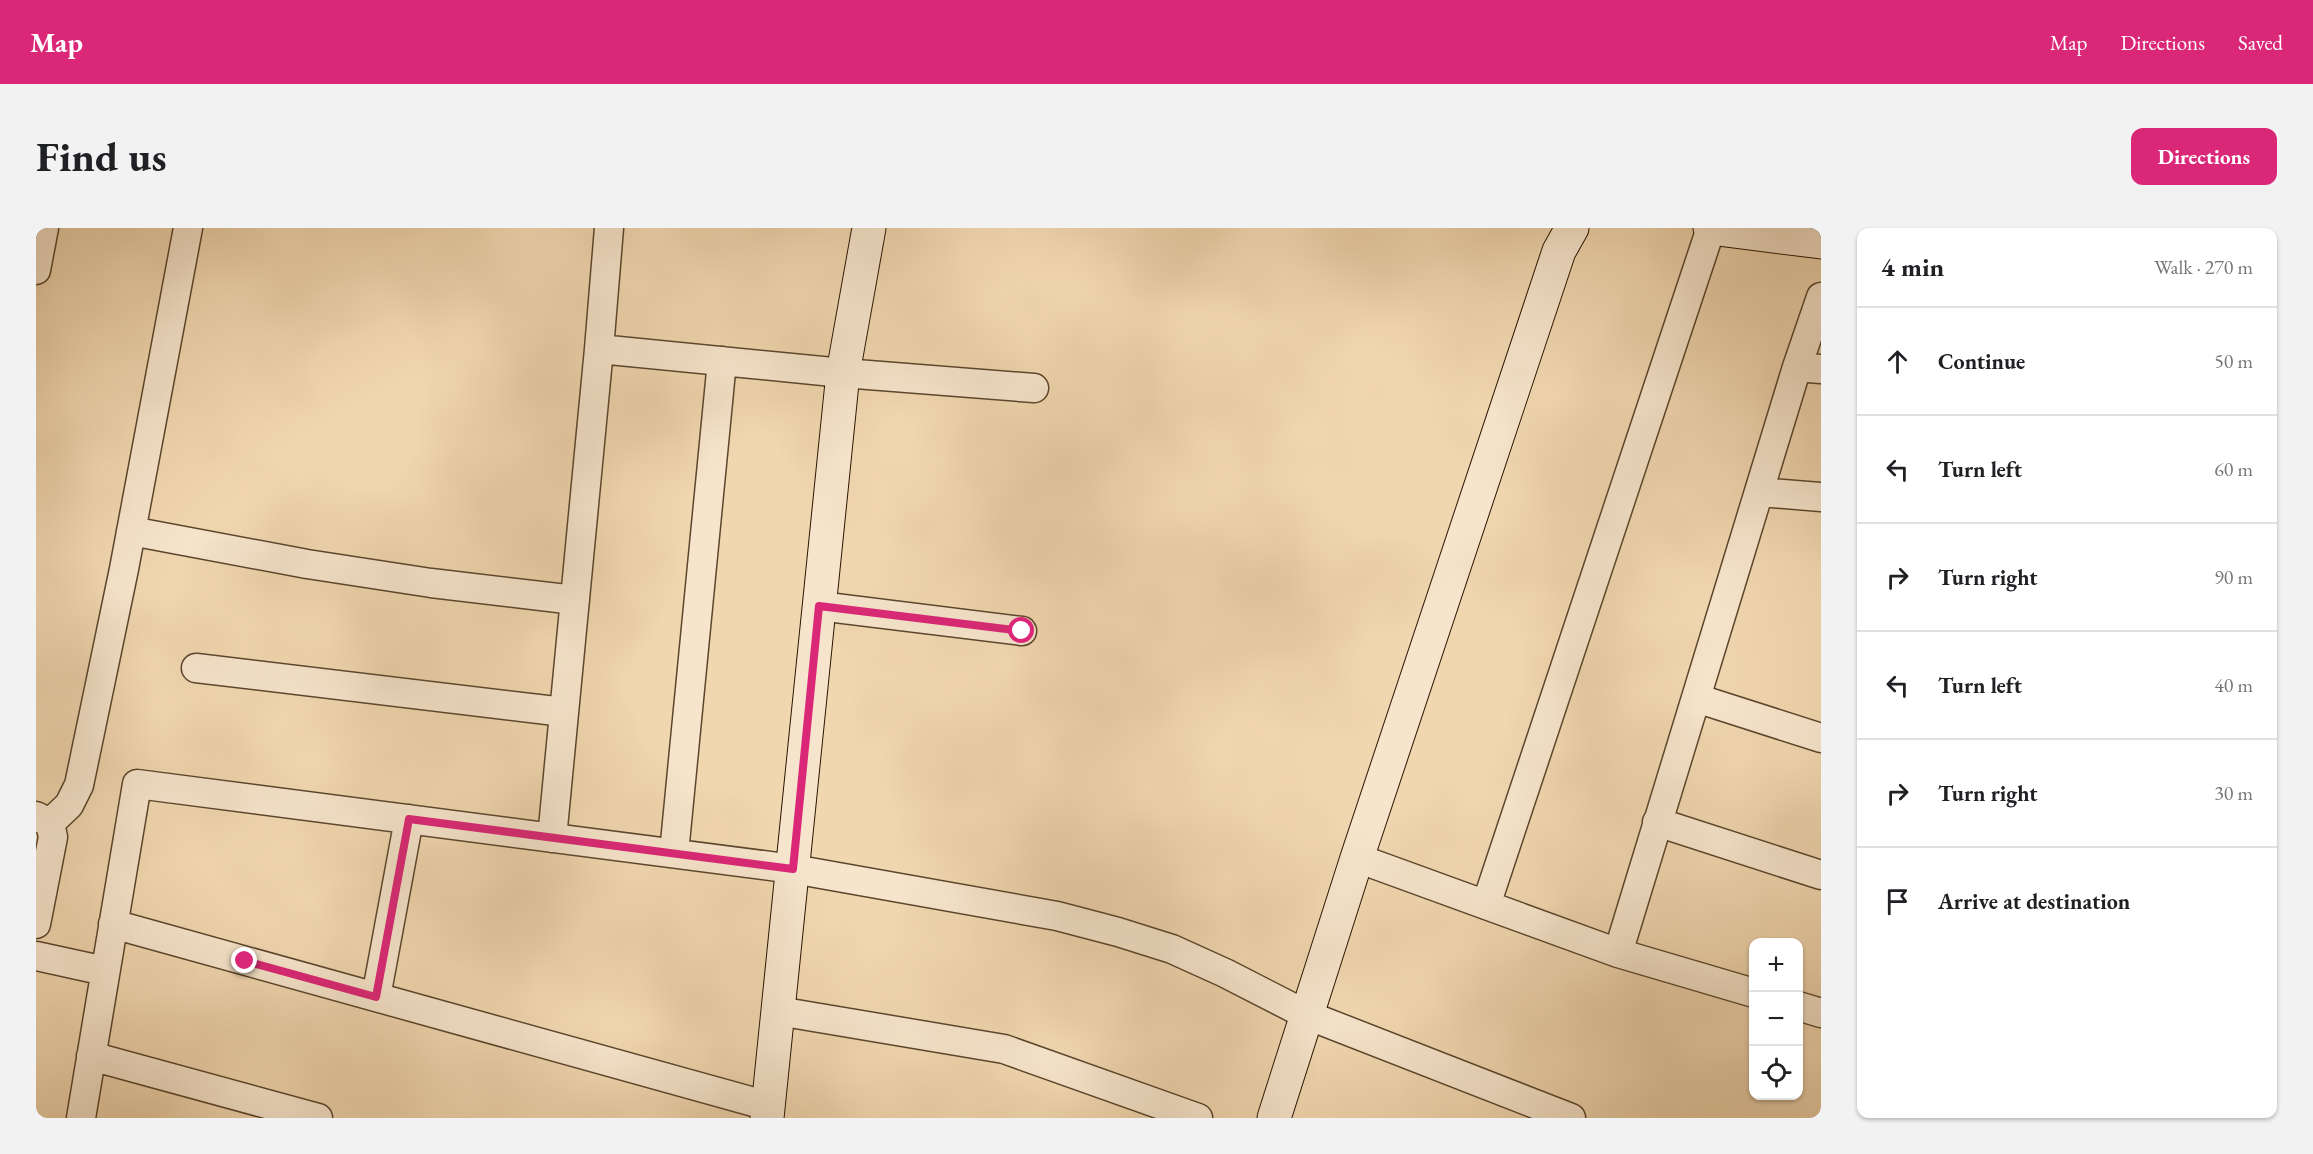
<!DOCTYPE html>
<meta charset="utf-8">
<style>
:root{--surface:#fff;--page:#f2f2f2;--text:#202124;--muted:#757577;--line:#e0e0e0;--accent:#db2777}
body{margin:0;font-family:"EB Garamond",serif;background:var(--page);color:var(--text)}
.controls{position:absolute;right:18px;bottom:18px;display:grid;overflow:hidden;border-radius:12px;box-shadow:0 2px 4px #0004}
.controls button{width:54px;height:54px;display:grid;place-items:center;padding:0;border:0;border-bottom:2px solid var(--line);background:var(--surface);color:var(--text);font:30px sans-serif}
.stop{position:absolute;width:18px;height:18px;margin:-14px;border:4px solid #db2777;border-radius:50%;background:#fff}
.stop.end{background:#db2777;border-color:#fff;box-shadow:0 2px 6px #0008}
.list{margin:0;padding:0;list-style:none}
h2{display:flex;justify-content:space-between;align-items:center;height:78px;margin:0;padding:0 24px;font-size:26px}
h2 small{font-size:20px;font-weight:400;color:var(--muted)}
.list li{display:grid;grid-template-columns:39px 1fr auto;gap:18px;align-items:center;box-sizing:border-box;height:108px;padding:0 24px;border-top:2px solid var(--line)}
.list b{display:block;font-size:22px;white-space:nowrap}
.list em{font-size:20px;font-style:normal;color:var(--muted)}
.icon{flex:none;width:33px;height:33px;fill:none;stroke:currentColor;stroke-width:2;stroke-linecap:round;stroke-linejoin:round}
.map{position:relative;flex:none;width:1785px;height:890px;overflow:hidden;border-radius:12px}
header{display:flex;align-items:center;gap:36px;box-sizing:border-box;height:84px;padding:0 30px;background:var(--accent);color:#fff}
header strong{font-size:28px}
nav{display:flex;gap:33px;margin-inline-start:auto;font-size:21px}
.intro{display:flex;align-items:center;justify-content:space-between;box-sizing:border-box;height:144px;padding:0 36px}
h1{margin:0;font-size:42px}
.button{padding:15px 27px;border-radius:12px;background:var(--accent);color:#fff;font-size:21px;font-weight:700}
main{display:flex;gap:36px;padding:0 36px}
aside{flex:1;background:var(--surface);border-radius:12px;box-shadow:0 2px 4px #0004}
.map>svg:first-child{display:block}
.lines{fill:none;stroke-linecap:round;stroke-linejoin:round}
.street-casing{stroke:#5b462c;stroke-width:31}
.secondary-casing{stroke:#291500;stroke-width:35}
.street{stroke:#f6e5cc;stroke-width:28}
.secondary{stroke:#f6e5cc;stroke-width:33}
.route{stroke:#db2777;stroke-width:8}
</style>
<header>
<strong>Map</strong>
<nav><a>Map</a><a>Directions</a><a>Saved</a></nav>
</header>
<div class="intro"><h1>Find us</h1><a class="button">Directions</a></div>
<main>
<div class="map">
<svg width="1785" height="890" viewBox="0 0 1785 890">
<rect width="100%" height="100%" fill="#f1d7b0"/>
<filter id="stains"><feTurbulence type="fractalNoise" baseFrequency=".00333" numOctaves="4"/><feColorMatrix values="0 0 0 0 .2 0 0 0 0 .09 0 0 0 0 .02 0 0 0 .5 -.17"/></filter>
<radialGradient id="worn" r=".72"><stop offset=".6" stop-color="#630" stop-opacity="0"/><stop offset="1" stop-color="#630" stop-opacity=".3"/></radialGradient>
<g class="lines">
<g class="street-casing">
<path id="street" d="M0,42L8,0
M563,121L807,145L998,160
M1761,139L1785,141
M1723,264L1785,269
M95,303L271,336L395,355L539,372
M783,378L986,403
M160,440L528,484
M1660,470L1785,510
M0,588L14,595L17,609L0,696
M1621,594L1785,647
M14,595L33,577L43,557L88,341L152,0
M516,610L563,121L573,0
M638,625L686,133
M1321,630L1582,725L1718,765
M1450,677L1675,0
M77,696L732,878
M1582,725L1761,139L1785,69
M0,728L69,743
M340,769L373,591
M1762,778L1785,785
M742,783L968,821L1162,890
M55,828L282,890
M45,890L101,556L757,641L1021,688L1082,704L1136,721L1189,745L1271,787L1535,890"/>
</g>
<g class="secondary-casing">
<path id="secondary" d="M1674,0L1785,14
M731,890L807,145L833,0
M1238,890L1321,630L1523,23L1536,0"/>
</g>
<use href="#street" class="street"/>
<use href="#secondary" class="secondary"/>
</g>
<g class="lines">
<path class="route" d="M209,733L340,769L373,591L757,641L783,378L986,403"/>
</g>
<rect width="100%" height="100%" filter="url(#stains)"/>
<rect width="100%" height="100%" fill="url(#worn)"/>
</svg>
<div class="controls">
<button>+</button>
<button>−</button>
<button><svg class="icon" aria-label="locate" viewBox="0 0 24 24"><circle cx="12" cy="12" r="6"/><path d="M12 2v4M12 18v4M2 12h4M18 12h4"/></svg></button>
</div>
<div class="stop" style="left:986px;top:403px"></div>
<div class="stop end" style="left:209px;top:733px"></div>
</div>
<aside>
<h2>4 min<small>Walk · 270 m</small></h2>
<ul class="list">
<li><svg class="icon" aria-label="ahead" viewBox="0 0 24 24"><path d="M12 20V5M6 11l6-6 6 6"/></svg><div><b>Continue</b></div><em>50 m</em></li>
<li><svg class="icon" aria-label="left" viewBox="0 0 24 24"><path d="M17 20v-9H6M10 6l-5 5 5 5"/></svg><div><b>Turn left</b></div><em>60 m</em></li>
<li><svg class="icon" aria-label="right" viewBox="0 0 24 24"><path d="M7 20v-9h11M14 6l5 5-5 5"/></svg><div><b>Turn right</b></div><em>90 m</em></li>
<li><svg class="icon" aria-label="left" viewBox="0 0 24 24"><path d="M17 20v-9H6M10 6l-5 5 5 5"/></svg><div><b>Turn left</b></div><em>40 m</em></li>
<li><svg class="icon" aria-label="right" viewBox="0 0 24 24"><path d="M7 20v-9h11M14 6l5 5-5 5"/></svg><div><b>Turn right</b></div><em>30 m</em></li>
<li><svg class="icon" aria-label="arrive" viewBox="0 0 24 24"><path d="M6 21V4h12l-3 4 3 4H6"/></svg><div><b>Arrive at destination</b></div></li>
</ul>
</aside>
</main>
